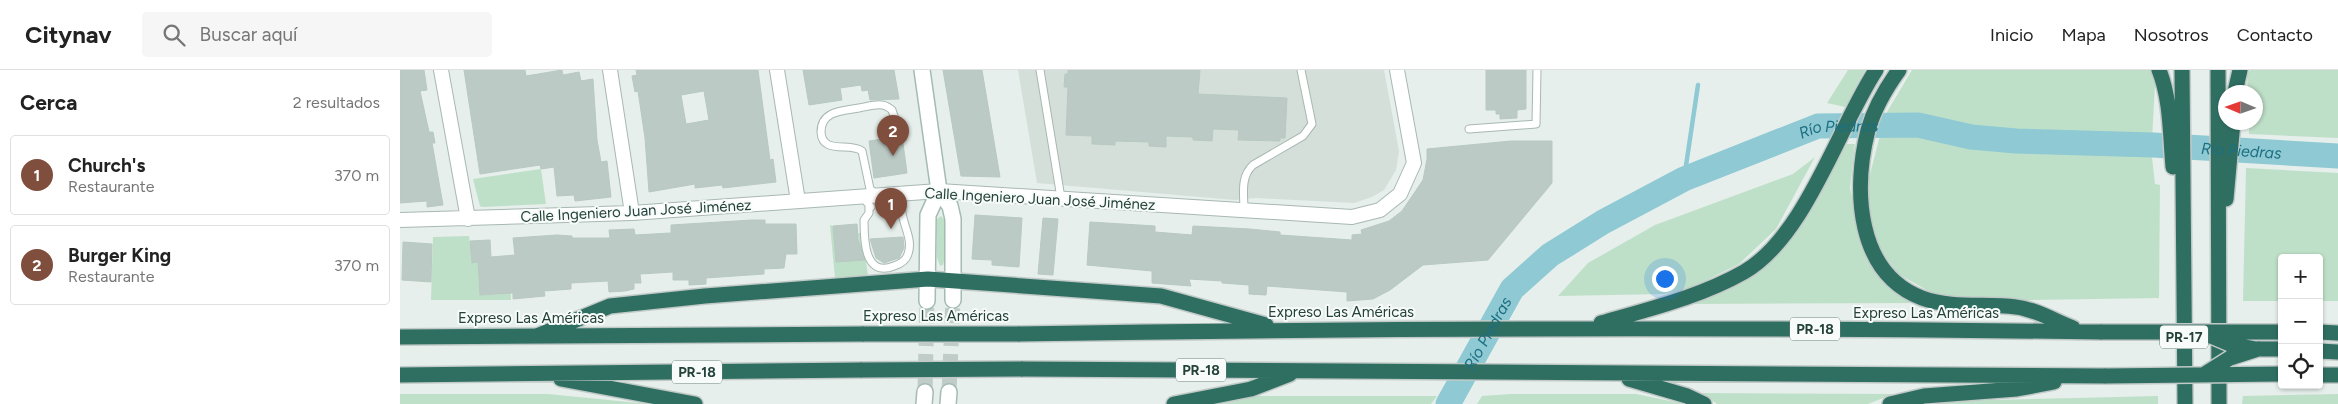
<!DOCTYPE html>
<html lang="es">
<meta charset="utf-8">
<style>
:root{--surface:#fff;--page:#f6f6f6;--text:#222;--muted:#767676;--line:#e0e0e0;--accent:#804e3d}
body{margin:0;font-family:Figtree,sans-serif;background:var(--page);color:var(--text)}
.controls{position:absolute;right:15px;bottom:15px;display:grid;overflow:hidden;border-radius:5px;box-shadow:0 1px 4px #0004}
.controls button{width:45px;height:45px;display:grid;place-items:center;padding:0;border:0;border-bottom:1px solid var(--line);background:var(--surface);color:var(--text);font:25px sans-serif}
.compass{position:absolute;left:1818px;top:15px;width:45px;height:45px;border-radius:50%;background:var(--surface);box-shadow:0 1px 4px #0004;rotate:272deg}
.you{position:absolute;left:1264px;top:208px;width:18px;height:18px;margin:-12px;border:4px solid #fff;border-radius:50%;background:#1a73e8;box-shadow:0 0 0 8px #1a73e833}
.badge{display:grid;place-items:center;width:32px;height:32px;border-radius:50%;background:var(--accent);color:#fff;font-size:16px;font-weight:700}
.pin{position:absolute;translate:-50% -41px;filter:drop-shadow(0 1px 2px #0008)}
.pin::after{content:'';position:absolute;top:26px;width:18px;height:15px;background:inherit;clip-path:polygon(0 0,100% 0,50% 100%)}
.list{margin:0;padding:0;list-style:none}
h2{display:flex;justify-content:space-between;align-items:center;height:65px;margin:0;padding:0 20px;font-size:21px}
h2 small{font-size:16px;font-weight:400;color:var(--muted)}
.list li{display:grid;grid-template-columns:32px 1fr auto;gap:15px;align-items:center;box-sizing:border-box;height:80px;margin:0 10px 10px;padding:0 10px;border:1px solid var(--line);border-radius:5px}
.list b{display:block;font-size:19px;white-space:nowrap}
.list p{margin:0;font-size:16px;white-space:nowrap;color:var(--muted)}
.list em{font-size:16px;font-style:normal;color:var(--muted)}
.icon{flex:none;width:28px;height:28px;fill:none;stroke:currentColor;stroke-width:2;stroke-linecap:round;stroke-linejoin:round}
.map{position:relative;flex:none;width:1938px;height:334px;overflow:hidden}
header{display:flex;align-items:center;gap:30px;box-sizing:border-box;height:70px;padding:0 25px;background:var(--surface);border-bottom:1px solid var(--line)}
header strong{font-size:24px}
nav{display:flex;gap:28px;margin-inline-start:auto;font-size:18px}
.search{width:350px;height:45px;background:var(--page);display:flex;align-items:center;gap:12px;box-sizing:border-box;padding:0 18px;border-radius:5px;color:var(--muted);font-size:19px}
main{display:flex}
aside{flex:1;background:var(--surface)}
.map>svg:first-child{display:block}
.built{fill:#d4dfda}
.green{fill:#bfe0c8}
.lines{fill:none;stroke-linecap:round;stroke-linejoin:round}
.stream{stroke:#8ec9d4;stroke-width:4.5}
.river{stroke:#8ec9d4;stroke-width:25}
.building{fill:#bbcac4;stroke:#b8c9c2;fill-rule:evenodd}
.secondary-tunnel{stroke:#bfccc8;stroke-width:15;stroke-dasharray:15 8;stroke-linecap:butt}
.lane-casing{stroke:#a8b8b2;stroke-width:9}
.street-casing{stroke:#a8b8b2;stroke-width:16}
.secondary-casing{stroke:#a4bbb3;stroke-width:18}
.highway-casing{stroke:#c2cac8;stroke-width:18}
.lane{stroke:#fff;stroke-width:7}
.street{stroke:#fff;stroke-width:14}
.secondary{stroke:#fff;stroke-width:15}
.highway{stroke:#2f6f62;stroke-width:15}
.highway-bridge-casing{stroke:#c2cac8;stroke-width:18;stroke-linecap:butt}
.highway-bridge{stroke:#2f6f62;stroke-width:15}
.labels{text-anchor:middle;stroke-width:4;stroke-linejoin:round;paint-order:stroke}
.shield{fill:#f7fbf9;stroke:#637a73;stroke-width:1}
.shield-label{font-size:14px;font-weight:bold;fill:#24423a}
.street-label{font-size:15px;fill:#24423a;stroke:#f7fbf9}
.water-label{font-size:16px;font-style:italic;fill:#1c6f80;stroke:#f7fbf9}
</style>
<header>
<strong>Citynav</strong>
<div class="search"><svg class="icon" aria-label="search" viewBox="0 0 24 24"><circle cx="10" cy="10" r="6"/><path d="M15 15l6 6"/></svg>Buscar aquí</div>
<nav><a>Inicio</a><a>Mapa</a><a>Nosotros</a><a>Contacto</a></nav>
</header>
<main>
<aside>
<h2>Cerca<small>2 resultados</small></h2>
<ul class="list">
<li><span class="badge">1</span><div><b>Church's</b><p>Restaurante</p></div><em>370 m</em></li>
<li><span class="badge">2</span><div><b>Burger King</b><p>Restaurante</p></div><em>370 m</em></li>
</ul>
</aside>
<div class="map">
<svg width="1938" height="334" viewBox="0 0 1938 334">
<rect width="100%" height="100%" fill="#e6efeb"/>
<path class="built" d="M618,0H984L999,81L996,100L984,120L972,127L954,133L855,128L835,130L637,113Z"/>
<path class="green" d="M1448,0H1465L1445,37L1427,33Z
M1512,0H1754L1758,7L1755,15L1752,70L1607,67L1574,64L1530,53L1488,51L1484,47Z
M1850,0H1938V68L1849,64V53L1856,52V22H1848L1847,5Z
M1509,58L1588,72L1751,78L1755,114L1760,115L1759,228L1576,231L1534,224L1498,204L1479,178L1469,141V108L1481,62L1489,59Z
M1447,74H1455L1450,118L1461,167L1509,229L1510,233L1294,234L1292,231L1362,196Z
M1415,87L1376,159L1339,194L1291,218L1264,224L1158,226L1188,193L1255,155L1393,104Z
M1846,98L1938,103V231H1919V188H1882V231H1843Z
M141,99L146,134L82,137L80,136L73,109Z
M541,146L544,149V191L543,195L540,196L537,187V149Z
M430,155L433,156L436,192L460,190L458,163H462L468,206L435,208Z
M69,166L72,193L78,192L81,225L101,224V209L109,194L111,230H31L33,167Z
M1302,323L1493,324L1468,334H1317Z
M0,324H148L249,334H0Z
M1111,324H1236L1285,334H1077L1082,326Z
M1938,324V334H1842L1843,326Z
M842,326H1037L1031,334H802Z
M1758,326V334H1503L1511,332Z"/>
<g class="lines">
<path class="stream" d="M1284,109L1298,15"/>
<path class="river" id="s1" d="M1048,334L1112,219L1150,185L1203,152L1284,109L1418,56L1518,55L1571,67L1616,71L1753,75L1938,86"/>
</g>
<path class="building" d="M0,0H24L27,20L20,21L29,62H33L35,73H32L43,135L27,137V131L0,133Z
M64,0H125L126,6L162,0L163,5L179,2L181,11L193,9L197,70L201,92L207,91L211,127L175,131L174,125L157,126L154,97L141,99L140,95L80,104Z
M236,0H358L370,90L373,89L376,112L323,118L322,115L295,118V114L249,122L245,68L238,21L235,22L232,6L237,5ZM304,21L309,50L286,54L281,25Z
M403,0H494L499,29L470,30L468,20L462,21L461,15L440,18L442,30L409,35Z
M543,0H582L600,107L561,106Z
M668,0H800L798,24L887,28L885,68H880V71L838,70L839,60L813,59L812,71L793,70V67L766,66V77L749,76V72L715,71V75L692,74V66L666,65L668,17H664L665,4H668Z
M1086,0H1126V39L1117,40V48L1100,49V44H1096V40H1086Z
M502,66L507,103L474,108L469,71Z
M1111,71H1152V113L1088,190L1023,195L990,220L973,229L947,231V222L867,216L866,225L849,224V215L822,213V211L789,209L791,216L752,213V201L687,195L690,152L755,156V162L792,165L793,156L850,159L880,162V165L952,170V165L962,164L961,160L989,151L1002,141L1023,110L1027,89V79Z
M575,145L622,148L619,197L592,195V190L572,189Z
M643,148L658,149L653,205L638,204Z
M352,150H365V154H396L397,184H386L384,198L364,199V204L306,208V214L289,215V210H273V202L240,204L241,213H234V219L225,221L209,222L208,211L171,213V219L144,221L145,226L113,229V223L80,225L78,192L72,193L70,171L90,170L91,187L115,185L113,168L157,165L172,166V168H210L209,160L234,159L235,165L271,163V155Z
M457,154L458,170L465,190L436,192L433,156Z
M503,167L504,178L499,188L484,193L476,188L470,169Z
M3,172L32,174L31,212L2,210Z"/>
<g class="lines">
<path class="secondary-tunnel" d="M525,322L527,231
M549,322L553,230"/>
<g class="lane-casing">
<path id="lane" d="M640,0L661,128
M1069,59L1136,54L1137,0
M477,125L470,119L462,81C450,72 422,85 421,62C421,40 444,41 459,38C466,37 475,34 482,35C486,35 489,38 492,40L496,52
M462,127L471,137H469V143L464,150C464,169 464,208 494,196C500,194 506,191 508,184C513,170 504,157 502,143C501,136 503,130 503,124
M844,140C844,124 840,107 853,95L903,66L912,54L901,0"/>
</g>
<g class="street-casing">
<path id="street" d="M41,0L68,149
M210,0L232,143
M377,0L398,131
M0,150L232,143L539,121L952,147L980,140L1000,124L1014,93L997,0"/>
</g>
<g class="secondary-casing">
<path id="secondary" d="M522,0L539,121L550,136L553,149V230
M527,231L528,145L539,121
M524,334L525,322
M548,334L549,322"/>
</g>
<g class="highway-casing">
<path id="highway" d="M1499,0C1486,18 1474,39 1468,60C1453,119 1456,203 1522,228C1552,239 1585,233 1616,237C1635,239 1655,251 1673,258
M1759,0C1771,30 1770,65 1773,97
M1782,0L1785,334
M1818,0L1819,334
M1835,22L1840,0
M1826,129L1833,52
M1201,253C1249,239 1300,227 1344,202C1405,167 1438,58 1476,0
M1919,262L1938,263
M618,264C980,258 1341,257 1702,262
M137,266L210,236L305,226L528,209L761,226L866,255
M0,267L464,264
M1858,279H1882
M1919,281L1938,282
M621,299L1706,306
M0,305L462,300
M1919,305H1938
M161,309L295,334
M1229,309L1287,326L1304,334
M774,334L851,319L890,304
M1490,334L1524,326L1617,319L1654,312"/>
</g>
<use href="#lane" class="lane"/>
<use href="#street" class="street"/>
<use href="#secondary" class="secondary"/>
<use href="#highway" class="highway"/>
<g class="highway-bridge-casing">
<path id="highway-bridge" d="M1702,262H1882
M464,264H618
M1809,265L1830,274L1856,279
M462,300L621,299
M1803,305L1830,288L1858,279
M1706,306L1882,304"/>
</g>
<use href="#highway-bridge" class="highway-bridge"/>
</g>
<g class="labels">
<g class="shield">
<rect x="1390" y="247.5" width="50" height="23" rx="4"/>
<rect x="1760" y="255.5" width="48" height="23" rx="4"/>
<rect x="776" y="288.5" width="50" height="23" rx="4"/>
<rect x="272" y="290.5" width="50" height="23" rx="4"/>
</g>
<g class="shield-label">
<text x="1415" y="264">PR-18</text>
<text x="1784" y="272">PR-17</text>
<text x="801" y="305">PR-18</text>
<text x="297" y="307">PR-18</text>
</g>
<g class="street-label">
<text transform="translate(640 129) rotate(3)" y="5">Calle Ingeniero Juan José Jiménez</text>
<text transform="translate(236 141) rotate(-3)" y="5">Calle Ingeniero Juan José Jiménez</text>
<text x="941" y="247">Expreso Las Américas</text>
<text x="1526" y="248">Expreso Las Américas</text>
<text x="536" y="251">Expreso Las Américas</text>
<text x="131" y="253">Expreso Las Américas</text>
</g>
<g class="water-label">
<text dy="6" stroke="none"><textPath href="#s1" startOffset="501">Río Piedras</textPath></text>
<text dy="6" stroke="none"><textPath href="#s1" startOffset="906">Río Piedras</textPath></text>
<text dy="6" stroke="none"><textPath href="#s1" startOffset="81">Río Piedras</textPath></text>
</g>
</g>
</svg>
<div class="controls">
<button>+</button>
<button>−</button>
<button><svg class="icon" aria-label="locate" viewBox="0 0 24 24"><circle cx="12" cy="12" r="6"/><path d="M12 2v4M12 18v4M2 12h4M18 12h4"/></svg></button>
</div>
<svg class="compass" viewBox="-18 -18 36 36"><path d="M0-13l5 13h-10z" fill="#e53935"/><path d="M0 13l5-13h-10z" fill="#767676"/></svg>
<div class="you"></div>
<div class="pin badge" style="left:491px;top:159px">1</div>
<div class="pin badge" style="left:493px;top:86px">2</div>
</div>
</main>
